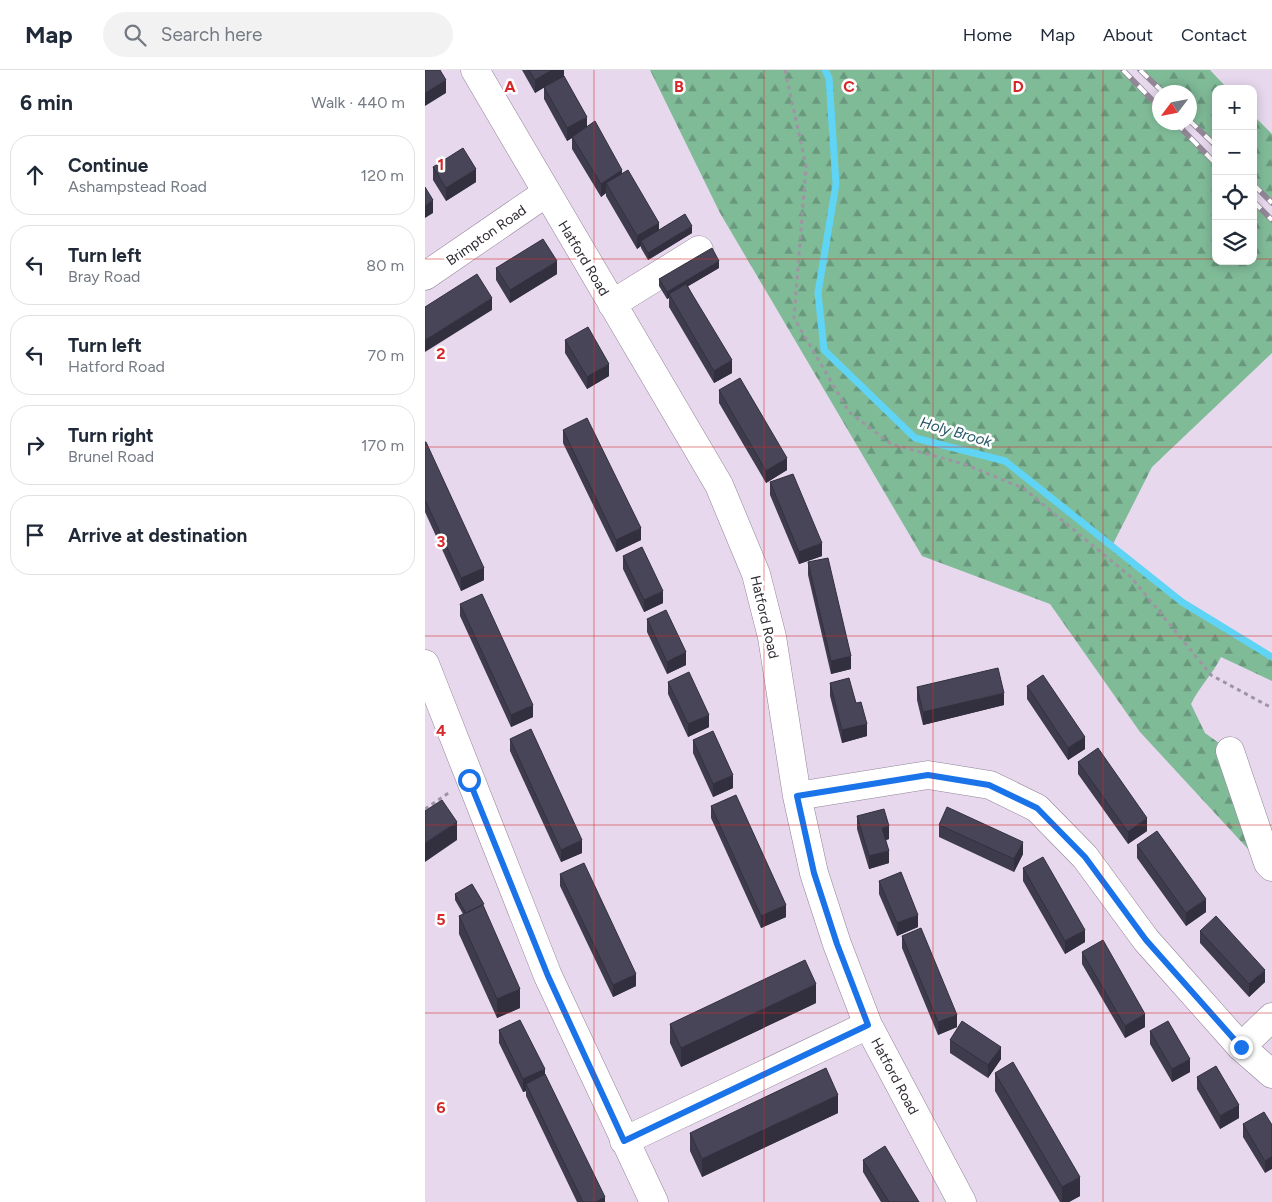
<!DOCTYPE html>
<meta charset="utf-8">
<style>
:root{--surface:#fff;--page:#f2f2f3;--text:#1f2937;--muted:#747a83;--line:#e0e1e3}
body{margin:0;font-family:Figtree,sans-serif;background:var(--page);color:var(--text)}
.controls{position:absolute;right:15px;top:15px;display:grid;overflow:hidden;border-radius:10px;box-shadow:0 2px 12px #0003}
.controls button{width:45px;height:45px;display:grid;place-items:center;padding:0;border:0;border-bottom:1px solid var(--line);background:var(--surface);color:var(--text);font:25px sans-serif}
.compass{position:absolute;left:727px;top:15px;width:45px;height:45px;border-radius:50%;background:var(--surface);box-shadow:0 2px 12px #0003;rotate:238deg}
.stop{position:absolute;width:15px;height:15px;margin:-11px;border:4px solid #1a73e8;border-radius:50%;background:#fff}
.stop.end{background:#1a73e8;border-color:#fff;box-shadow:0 1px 5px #0008}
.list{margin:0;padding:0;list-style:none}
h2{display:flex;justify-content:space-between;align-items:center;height:65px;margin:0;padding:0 20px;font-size:21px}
h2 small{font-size:16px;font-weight:400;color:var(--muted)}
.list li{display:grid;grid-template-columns:32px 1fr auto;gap:15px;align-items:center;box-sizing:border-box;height:80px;margin:0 10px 10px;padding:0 10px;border:1px solid var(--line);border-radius:20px}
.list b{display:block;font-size:19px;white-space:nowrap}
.list p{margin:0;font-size:16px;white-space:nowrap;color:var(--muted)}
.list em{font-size:16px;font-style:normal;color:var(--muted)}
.icon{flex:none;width:28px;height:28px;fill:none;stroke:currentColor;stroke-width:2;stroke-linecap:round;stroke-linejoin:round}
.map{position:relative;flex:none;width:847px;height:1132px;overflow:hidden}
header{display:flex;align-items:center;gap:30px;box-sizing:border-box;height:70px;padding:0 25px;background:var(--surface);border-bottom:1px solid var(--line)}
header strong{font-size:24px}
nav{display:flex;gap:28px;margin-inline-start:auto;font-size:18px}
.search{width:350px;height:45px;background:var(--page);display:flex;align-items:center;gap:12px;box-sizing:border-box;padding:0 18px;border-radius:28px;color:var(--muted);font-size:19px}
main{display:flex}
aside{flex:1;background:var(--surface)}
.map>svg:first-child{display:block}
.forest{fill:url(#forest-firs)}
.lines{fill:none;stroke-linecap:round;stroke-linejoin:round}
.stream{stroke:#60d4f5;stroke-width:7}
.minor-casing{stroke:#918497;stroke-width:29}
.path{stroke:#9f94a4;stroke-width:3;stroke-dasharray:4 4;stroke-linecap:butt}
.minor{stroke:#fff;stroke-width:28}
.rail-casing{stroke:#928796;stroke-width:5.5}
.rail{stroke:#fff;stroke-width:4;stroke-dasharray:11;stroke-linecap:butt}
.wall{fill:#3e3b4d}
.shaded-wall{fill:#32303e}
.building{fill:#484559;stroke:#32303e}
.route{stroke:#1a73e8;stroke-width:6}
.grid{fill:none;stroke:#d62828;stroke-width:1;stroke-opacity:0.55}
.labels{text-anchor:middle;stroke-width:5;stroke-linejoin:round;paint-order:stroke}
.street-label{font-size:14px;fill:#302a32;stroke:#fff}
.water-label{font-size:15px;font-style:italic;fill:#285867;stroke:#fff}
.grid-label{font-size:16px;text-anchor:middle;font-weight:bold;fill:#d62828;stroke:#fff;stroke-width:5;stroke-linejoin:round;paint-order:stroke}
</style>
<header>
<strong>Map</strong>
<div class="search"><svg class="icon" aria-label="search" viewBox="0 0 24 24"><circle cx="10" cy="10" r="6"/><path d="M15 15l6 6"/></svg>Search here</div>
<nav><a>Home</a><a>Map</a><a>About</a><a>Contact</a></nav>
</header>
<main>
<aside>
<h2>6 min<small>Walk · 440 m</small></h2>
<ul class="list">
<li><svg class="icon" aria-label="ahead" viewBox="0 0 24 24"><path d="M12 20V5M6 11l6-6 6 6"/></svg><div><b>Continue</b><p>Ashampstead Road</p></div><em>120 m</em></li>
<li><svg class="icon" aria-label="left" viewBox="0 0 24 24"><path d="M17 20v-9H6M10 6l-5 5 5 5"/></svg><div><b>Turn left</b><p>Bray Road</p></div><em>80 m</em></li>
<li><svg class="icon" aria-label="left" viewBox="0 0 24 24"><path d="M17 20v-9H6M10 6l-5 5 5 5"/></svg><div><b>Turn left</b><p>Hatford Road</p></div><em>70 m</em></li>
<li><svg class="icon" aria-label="right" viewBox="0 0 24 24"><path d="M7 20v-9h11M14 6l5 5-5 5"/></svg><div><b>Turn right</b><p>Brunel Road</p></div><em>170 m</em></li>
<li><svg class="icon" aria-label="arrive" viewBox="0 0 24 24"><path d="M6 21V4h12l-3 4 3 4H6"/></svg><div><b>Arrive at destination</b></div></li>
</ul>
</aside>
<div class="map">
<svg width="847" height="1132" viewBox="0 0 847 1132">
<defs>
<pattern id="forest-firs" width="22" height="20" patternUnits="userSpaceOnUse" patternTransform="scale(1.25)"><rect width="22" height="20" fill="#80bb98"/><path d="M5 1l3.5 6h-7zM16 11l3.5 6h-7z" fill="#69987d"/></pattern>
</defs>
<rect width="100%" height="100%" fill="#e7d8ed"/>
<path class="forest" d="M225,0H697L734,37V52L750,53L791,94V191H828V131L847,150V283L727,397L687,476L757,532L847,587V611L796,587C787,605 775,616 766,634L780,663L805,681L847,805L715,662L625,534L497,486L295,143Z
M717,0H785L803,19H791V76L765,50L764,22H738Z
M828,45L847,64V133L828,114Z"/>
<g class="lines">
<path class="stream" d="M400,0L404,8L411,114L393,223L399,280L490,368L580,391L757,532L847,587"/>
<g class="minor-casing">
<path id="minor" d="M50,0L294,415L331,504L347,567L372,726L389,803L412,874L443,955L537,1132
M0,206L121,123
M187,234L274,180
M0,594L123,906L229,1132
M805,681L843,793L847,797
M372,726L503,705L565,715L612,738L660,787L721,870L816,977L847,1004
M816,977L847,947
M199,1071L443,955"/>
</g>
<path class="path" d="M360,0L381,96L369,248L424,342L466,374L539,394L598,418L706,507L786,605L847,638
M0,739L25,722"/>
<use href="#minor" class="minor"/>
<g class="rail-casing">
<path id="rail" d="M698,0L734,37
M715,0L738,22
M764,50L791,76
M750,52L791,94
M828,114L847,133
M828,131L847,150"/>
</g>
<use href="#rail" class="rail"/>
</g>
<path class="wall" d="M97,0H139V6L162,56L197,104L234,161L267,163L223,190L216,178V176L212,179L181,126V123L176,127L147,79V68L142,71L119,29V17L110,23Z
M8,97L51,112L21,131L8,110Z
M71,198L132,204L85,233L71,210Z
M294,198L263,216L307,303L289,313L244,237V228L242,229L234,216V209Z
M140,270L184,306L162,319L140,283Z
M294,320L362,400L341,413L294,333Z
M138,360L216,470L191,482L138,373Z
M0,372L59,510L36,521L0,442Z
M345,412L397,486L374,494L345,425Z
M198,486L238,533L219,542L198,499Z
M383,492L426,599L406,604L383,505Z
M35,534L108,647L86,657L35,546Z
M222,549L261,595L242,604L222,562Z
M243,612L284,657L263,667L243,624Z
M405,613L431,633L442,666L417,673L405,626Z
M602,616L660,679L643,690L602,629Z
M492,617L579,635L498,655L492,630Z
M85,669L157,783L136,792L85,681Z
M268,670L308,718L288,727L268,683Z
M653,692L722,761L703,774L653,704Z
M286,736L361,847L336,858L286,748Z
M432,746L464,769L461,770L464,793L444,799L432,759Z
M514,755L598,784L589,802L514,767Z
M712,775L781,842L761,856L712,788Z
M598,798L660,872L640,884L598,811Z
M135,804L211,916L188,927L135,816Z
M454,811L493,857L472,866L454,824Z
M30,824L59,837L95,938L72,948L34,864V846L38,844L30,830Z
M775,861L840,912L824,927L775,873Z
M477,866L532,957L513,965L477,878Z
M657,882L720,957L700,968L657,894Z
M391,933L256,997L245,973V954Z
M74,960L120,1004L180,1132H152L101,1026V1021L98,1022L74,973Z
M725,961L765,1002L747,1012L725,974Z
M525,970L576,989L563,1008L525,983Z
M570,1003L655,1126L644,1132H635L570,1021Z
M772,1007L814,1048L795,1059L772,1019Z
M413,1043L277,1107L265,1081V1063Z
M818,1054L847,1055L840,1103L818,1067Z
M438,1090L494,1132H456L438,1102Z"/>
<path class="shaded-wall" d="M127,0H139V6L110,23V10Z
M21,10V23L0,36V23Z
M162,47V60L147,67V68L142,71V58Z
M51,99V112L21,131V118Z
M197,100V112L181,113V123L176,127V114Z
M8,130V143L0,148V136Z
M234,153V165L216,171V176L212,179V166Z
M267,156V163L223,190V183Z
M132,191V204L85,233V220Z
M294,191V198L245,227L244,224V228L242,229V222Z
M67,228V240L0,282V270Z
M307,290V303L289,313V301Z
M184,294V306L162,319V307Z
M362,388V400L341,413V401Z
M216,458V470L191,482V470Z
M397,473V486L374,494V482Z
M59,498V510L36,521V508Z
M238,521V533L219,542V530Z
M261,582V595L242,604V592Z
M426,586V599L406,604V591Z
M579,623V635L498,655V642Z
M108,635V647L86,657V645Z
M284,645V657L263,667V654Z
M442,654V666L417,673V660Z
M660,667V679L643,690V678Z
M308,705V718L288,727V714Z
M722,748V761L703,774V762Z
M32,752V770L0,792V773Z
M464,756V769L457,771V758Z
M157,770V783L136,792V780Z
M598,772V784L589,802V789Z
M464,781V793L444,799V786Z
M781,829V842L761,856V843Z
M361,835V847L336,858V846Z
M493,845V857L472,866V853Z
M660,860V872L640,884V871Z
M840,900V912L824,927V914Z
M211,904V916L188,927V915Z
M391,914V933L256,997V978Z
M95,919V938L72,948V929Z
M720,944V957L700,968V956Z
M532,945V957L513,965V952Z
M576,977V989L563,1008V995Z
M765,989V1002L747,1012V999Z
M120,999V1011L101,1014V1021L98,1022V1009Z
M413,1025V1043L277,1107V1089Z
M814,1035V1048L795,1059V1046Z
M847,1086V1099L840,1103V1091Z
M655,1107V1126L644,1132H637V1117Z
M180,1127V1132H171Z"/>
<path class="building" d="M0,0H15L21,10L0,23Z
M104,0H127L110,10Z
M139,6L162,47L142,58L119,17Z
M170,51L197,100L176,114L147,67Z
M38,78L51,99L21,118L8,97Z
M203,100L234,153L212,166L181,113Z
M0,117L8,130L0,136Z
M260,144L267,156L223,183L216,171Z
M118,169L132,191L85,220L71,198Z
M287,178L294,191L242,222L234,209Z
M52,204L67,228L0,270V237Z
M261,214L307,290L289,301L244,224Z
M163,257L184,294L162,307L140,270Z
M315,308L362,388L341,401L294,320Z
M162,348L216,458L191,470L138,360Z
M0,372H1L59,498L36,508L0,430Z
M368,404L397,473L374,482L345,412Z
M217,477L238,521L219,530L198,486Z
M403,488L426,586L406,591L383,492Z
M57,524L108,635L86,645L35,534Z
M241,540L261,582L242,592L222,549Z
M573,598L579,623L498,642L492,617Z
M264,602L284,645L263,654L243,612Z
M618,605L660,667L643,678L602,616Z
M424,608L431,633L436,632L442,654L417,660L405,613Z
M106,659L157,770L136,780L85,669Z
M288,661L308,705L288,714L268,670Z
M673,678L722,748L703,762L653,692Z
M311,725L361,835L336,846L286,736Z
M17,730L32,752L0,773V741Z
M522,737L598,772L589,789L514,755Z
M459,739L464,756L457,758L464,781L444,786L432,746Z
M732,761L781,829L761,843L712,775Z
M618,787L660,860L640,871L598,798Z
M159,793L211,904L188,915L135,804Z
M476,802L493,845L472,853L454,811Z
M47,814L59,834L41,843L30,824Z
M58,835L95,919L72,929L34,846Z
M791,846L840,900L824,914L775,861Z
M496,858L532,945L513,952L477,866Z
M678,870L720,944L700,956L657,882Z
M380,890L391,914L256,978L245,954Z
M95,950L120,999L98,1009L74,960Z
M537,951L576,977L563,995L525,970Z
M743,951L765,989L747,999L725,961Z
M588,992L655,1107L637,1117L570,1003Z
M791,996L814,1035L795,1046L772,1007Z
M401,998L413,1025L277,1089L265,1063Z
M120,1004L180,1127L171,1132H158L101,1014Z
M839,1042L847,1055V1086L840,1091L818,1054Z
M460,1076L494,1132H464L438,1090Z"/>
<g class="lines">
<path class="route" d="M44,710L123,906L199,1071L443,955L412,874L389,803L372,726L503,705L564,715L612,738L660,787L721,870L816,977"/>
</g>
<path class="grid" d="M169,0V1132M339,0V1132M508,0V1132M678,0V1132M0,189H791M828,189H847M0,377H847M0,566H847M0,755H847M0,943H847"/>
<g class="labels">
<g class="street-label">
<text transform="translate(61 165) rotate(-35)" y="5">Brimpton Road</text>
<text transform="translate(159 188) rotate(59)" y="5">Hatford Road</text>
<text transform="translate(340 547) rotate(77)" y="5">Hatford Road</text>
<text transform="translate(470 1006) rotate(62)" y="5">Hatford Road</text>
</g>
<g class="water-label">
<text transform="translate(531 362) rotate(16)" y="5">Holy Brook</text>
</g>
</g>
<g class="grid-label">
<text x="85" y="22">A</text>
<text x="254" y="22">B</text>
<text x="424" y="22">C</text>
<text x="593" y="22">D</text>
<text x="16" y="100">1</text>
<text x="16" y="289">2</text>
<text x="16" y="477">3</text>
<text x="16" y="666">4</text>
<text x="16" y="855">5</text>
<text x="16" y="1043">6</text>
</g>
</svg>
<div class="controls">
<button>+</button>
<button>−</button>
<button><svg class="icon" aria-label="locate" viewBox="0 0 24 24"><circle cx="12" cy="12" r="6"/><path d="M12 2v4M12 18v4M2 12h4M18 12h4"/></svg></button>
<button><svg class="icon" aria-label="layers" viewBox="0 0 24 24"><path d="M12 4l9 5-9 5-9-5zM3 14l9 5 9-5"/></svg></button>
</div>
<svg class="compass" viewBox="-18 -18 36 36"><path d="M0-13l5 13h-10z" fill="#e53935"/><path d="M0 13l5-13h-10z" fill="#747a83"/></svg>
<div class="stop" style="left:44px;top:710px"></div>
<div class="stop end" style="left:816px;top:977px"></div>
</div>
</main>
